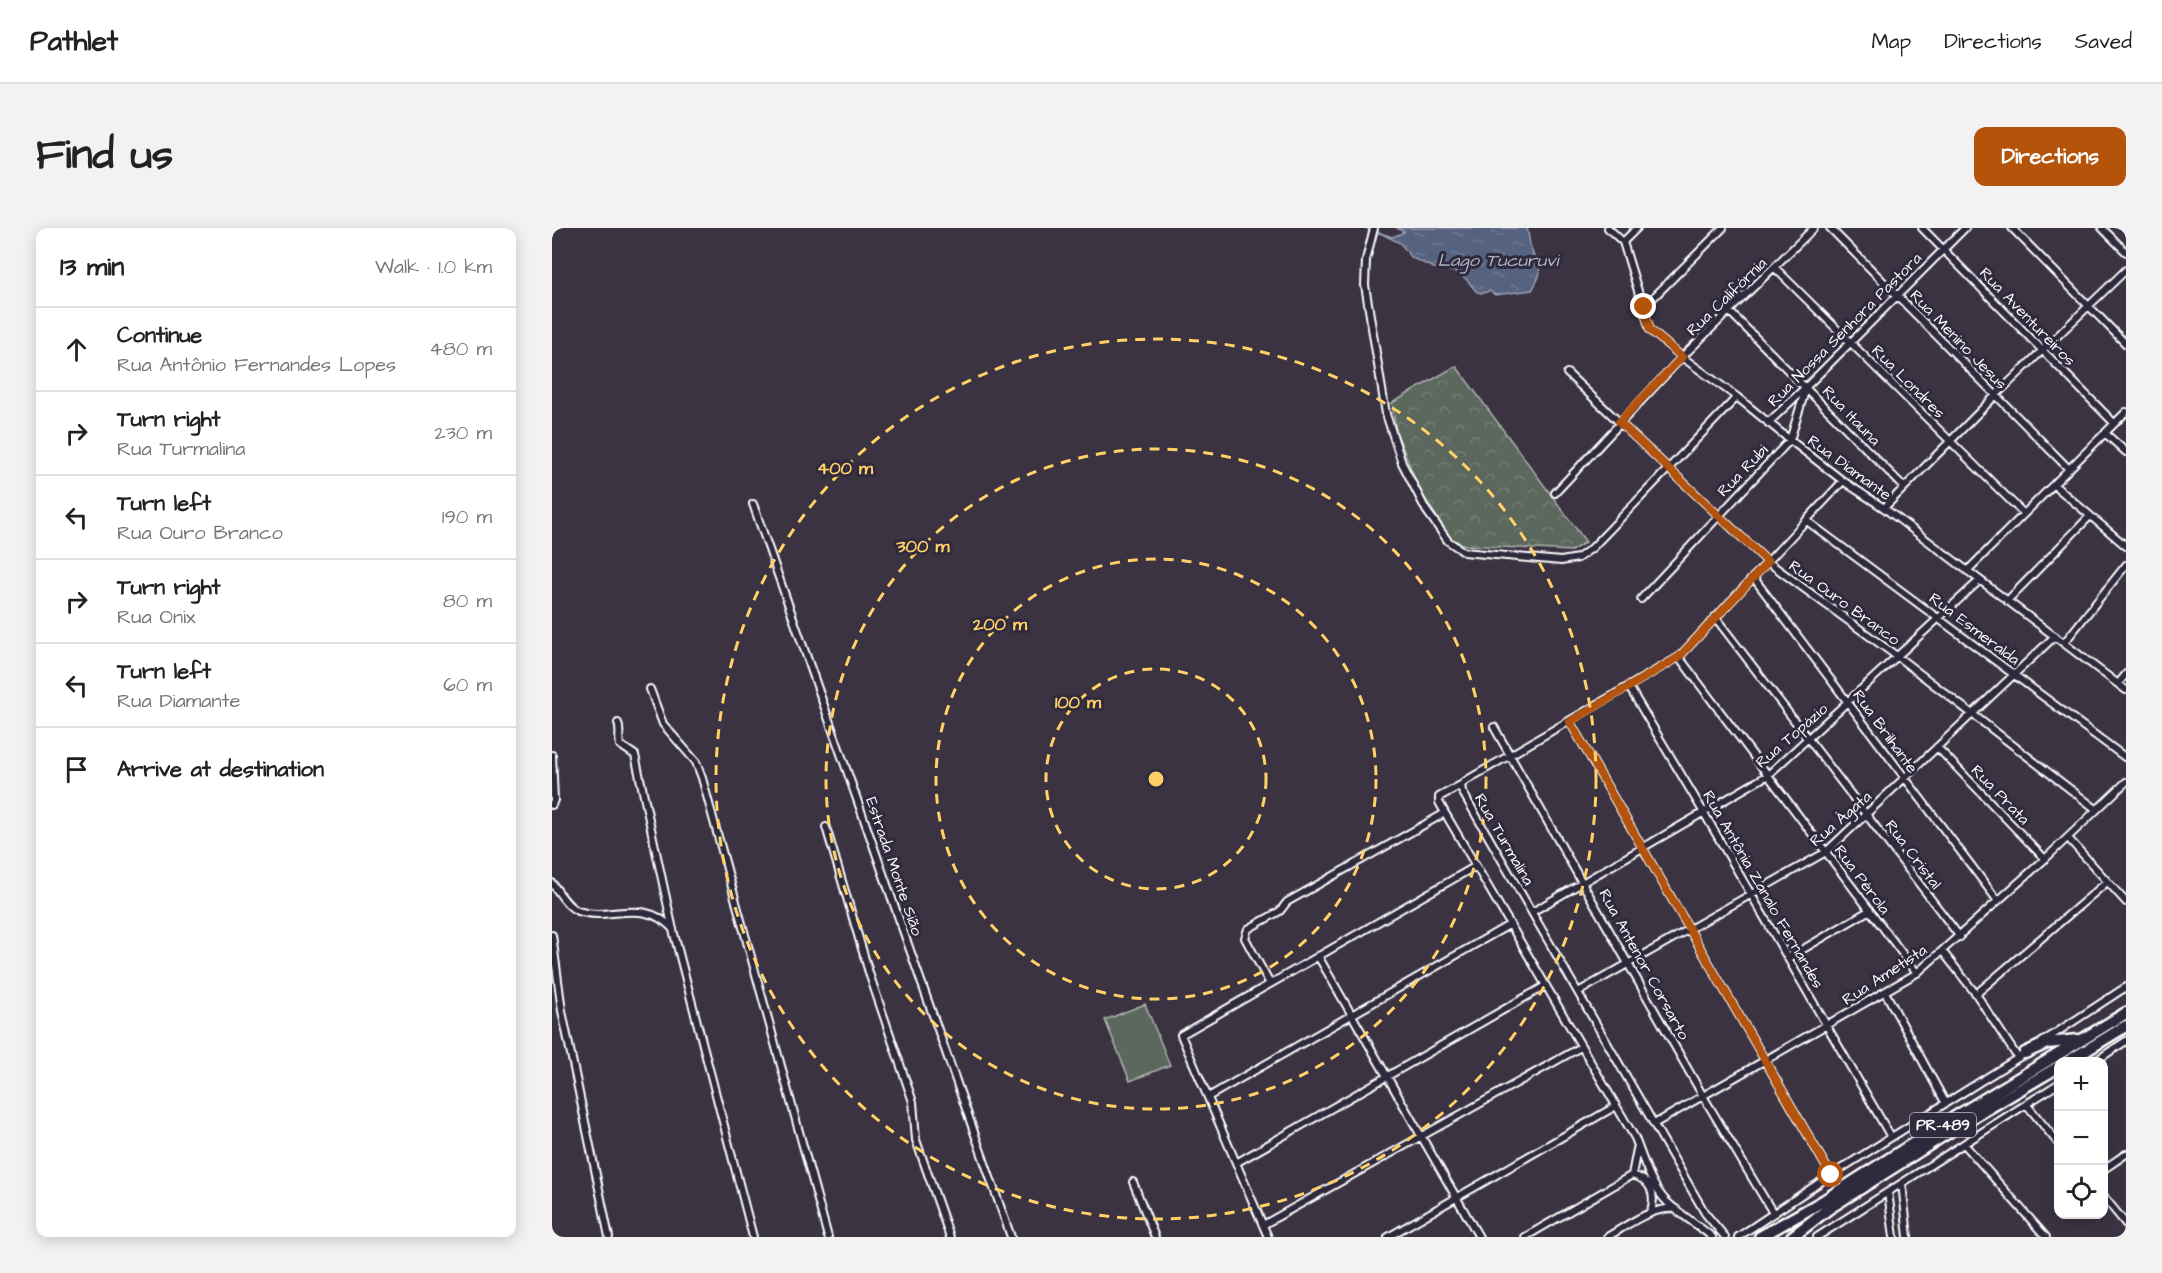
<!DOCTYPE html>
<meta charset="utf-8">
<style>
:root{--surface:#fff;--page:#f2f2f2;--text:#222;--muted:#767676;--line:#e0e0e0;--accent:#b45309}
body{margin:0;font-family:"Architects Daughter",sans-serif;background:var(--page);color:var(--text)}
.controls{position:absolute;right:18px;bottom:18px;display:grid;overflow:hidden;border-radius:12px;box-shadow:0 3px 15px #0003}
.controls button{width:54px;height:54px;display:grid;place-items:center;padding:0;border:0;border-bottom:2px solid var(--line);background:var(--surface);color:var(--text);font:30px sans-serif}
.stop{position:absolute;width:18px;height:18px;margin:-14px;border:4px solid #b45309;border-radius:50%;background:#fff}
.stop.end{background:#b45309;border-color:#fff;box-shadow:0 2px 6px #0008}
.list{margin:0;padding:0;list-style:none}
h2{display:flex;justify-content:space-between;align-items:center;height:78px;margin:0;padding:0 24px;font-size:26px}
h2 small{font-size:20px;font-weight:400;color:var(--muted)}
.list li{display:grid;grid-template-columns:39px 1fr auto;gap:18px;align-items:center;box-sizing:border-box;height:84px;padding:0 24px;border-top:2px solid var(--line)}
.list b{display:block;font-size:22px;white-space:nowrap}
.list p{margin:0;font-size:20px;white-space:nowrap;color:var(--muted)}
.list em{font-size:20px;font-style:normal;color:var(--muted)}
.icon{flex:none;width:33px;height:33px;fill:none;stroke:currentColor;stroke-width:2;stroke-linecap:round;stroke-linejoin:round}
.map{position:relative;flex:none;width:1574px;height:1009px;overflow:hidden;border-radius:12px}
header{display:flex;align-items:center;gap:36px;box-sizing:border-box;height:84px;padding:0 30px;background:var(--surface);border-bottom:2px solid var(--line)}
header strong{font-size:28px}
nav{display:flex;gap:33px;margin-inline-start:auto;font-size:21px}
.intro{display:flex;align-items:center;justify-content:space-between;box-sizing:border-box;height:144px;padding:0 36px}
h1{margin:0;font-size:42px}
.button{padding:15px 27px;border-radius:12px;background:var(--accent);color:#fff;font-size:21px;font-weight:700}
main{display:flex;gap:36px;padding:0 36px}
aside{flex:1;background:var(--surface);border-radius:12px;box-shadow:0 3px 15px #0003}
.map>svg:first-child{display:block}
.forest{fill:url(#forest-crowns);stroke:#adb4ae;stroke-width:1.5}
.pitch{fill:#5b685d;stroke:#adb4ae;stroke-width:1.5}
.water{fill:url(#water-ripples);stroke:#9aa1b3;stroke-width:1.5}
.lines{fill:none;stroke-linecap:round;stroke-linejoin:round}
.stream{stroke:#9aa1b3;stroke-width:2}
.street-casing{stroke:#fff;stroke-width:10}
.primary-casing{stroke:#fff;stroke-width:15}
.street{stroke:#2f2a3d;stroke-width:6}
.primary{stroke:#2f2a3d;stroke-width:10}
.route{stroke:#b45309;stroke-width:8}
.ring{fill:none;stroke:#ffd166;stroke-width:3;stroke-dasharray:10 8}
.labels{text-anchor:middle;stroke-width:6;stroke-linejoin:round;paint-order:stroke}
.shield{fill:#2f2a3d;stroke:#c1bfc5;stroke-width:1.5}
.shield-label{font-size:15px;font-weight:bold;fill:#fff}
.street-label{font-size:16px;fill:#fff;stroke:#2f2a3d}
.water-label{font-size:18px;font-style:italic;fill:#b3b9c6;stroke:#2f2a3d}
.centre{fill:#ffd166;stroke:#2f2a3d;stroke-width:3}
.ring-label{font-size:18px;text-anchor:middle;font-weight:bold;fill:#ffd166;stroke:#2f2a3d;stroke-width:6;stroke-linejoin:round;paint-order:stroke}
</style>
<header>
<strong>Pathlet</strong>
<nav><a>Map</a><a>Directions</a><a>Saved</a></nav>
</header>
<div class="intro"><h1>Find us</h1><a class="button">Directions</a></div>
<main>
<aside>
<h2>13 min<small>Walk · 1.0 km</small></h2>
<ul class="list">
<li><svg class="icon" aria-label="ahead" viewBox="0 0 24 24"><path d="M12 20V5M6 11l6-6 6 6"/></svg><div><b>Continue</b><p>Rua Antônio Fernandes Lopes</p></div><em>480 m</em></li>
<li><svg class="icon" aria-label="right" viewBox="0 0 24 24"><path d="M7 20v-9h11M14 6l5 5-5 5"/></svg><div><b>Turn right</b><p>Rua Turmalina</p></div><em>230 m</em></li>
<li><svg class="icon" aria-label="left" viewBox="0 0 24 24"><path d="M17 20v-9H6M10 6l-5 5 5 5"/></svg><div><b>Turn left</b><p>Rua Ouro Branco</p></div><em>190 m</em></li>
<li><svg class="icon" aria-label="right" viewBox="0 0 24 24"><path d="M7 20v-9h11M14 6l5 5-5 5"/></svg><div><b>Turn right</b><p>Rua Onix</p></div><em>80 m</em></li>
<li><svg class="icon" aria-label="left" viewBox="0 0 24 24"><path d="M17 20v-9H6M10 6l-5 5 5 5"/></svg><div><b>Turn left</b><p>Rua Diamante</p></div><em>60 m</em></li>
<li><svg class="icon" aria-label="arrive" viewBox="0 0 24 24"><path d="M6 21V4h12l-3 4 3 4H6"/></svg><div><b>Arrive at destination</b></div></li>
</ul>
</aside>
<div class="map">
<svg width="1574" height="1009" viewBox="0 0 1574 1009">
<defs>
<pattern id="forest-crowns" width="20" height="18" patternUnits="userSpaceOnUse" patternTransform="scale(1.5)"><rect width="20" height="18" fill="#5b685d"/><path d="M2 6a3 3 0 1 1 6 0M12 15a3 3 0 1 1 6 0" fill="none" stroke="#747f75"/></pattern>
<pattern id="water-ripples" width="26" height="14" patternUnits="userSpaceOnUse" patternTransform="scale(1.5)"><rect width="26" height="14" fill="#566380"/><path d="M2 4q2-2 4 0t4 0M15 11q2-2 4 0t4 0" fill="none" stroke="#6f7a93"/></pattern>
</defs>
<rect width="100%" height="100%" fill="#3b3342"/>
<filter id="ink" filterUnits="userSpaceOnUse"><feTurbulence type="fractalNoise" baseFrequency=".0167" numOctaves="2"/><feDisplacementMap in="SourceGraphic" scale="12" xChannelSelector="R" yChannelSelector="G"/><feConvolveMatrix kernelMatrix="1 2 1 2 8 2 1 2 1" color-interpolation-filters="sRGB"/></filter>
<g filter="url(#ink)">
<path class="forest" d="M904,138L1034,314L1019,323L913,317L899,311L867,261L844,203L840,175Z"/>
<path class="pitch" d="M593,776L618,837L578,853L553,792Z"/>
<path class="water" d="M845,0H975C977,7 977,14 979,20C985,42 995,38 980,62L943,67L938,63L931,65L925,64L914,51L904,44L882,40L860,30L848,15L834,8V7L841,9L852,4Z"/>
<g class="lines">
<path class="stream" d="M814,0L836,8"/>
<g class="street-casing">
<path id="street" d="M822,0L814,32L813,57L834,186L850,235L874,282L896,313L912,324L1009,333L1026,330L1040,320L1185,169
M1056,0L1071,14L1098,102L1130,129L1185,169L1238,212L1291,253L1332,280L1574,462
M1278,0L1517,241
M1370,0L1562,195
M1460,0L1574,116
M1550,0L1574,24
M1071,14L1085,0
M1222,39L1472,286
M1092,79L1171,0
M1178,84L1352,259
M1015,145L1216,334L1346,429L1544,581
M1216,195L1254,159L1413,0
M1553,205L1574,224
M1502,257L1574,318
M1003,265L1130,129L1262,0
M201,276L459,1009
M1332,280L1444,167L1574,42
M1255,293L1574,530
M1415,343L1574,184
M1201,349L1446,673
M1089,371L1238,212L1254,160
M1455,373L1538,288
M1163,389L1408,709
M1512,415L1574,337
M1127,429L1365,745
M1566,456L1574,446
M1077,459L1152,585L1339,909
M98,461L111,496L144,534L150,550L276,1009
M1018,494L1279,947
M66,495C69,503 66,509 68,517L83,527L121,702L201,1009
M942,499L1151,868L1221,985
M1385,519L1493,631
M0,527L2,572L0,577
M909,557L887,569V574L893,585L1083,910C1091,931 1099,958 1115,974C1129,987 1146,997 1160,1009
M274,599L318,748L361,874L364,912L398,1009
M1516,610L1574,674
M0,655C7,664 15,679 26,683C58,694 90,668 121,701
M980,684L1216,547L1428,352
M0,707L10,783L57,1009
M1391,724L1424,766L1466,830
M766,728L927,1009
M1236,730L1318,682
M718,756L693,710L696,701L728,683L735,674L893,585
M1026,764L1274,624L1503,408
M1333,764L1393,874
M1424,766L1555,654
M1490,814L1574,759
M1542,834L1574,813
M656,869L957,697
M1475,877L1506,915
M1102,896L1365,745L1493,631L1574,554
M1412,916L1494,1009
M684,935L993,758
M1552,941L1574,926
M1080,947L1085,921
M581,954L603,1009
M1350,955L1356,1009
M1336,964L1342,1009
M1552,969L1574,996
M711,997L1029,819
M716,1009L629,807L924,638
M836,1009L1064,878
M973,1009L1080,947C1099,952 1104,966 1099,983
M1055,1009C1078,996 1098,979 1124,981
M1173,1009L1153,985L910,563L909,557L915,552L1127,429L1291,253
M1186,1009L1279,947L1474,825
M1265,1009L1506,856"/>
</g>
<g class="primary-casing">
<path id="primary" d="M1473,825L1495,815L1526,812
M1515,834L1574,798
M1208,1009L1271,973L1403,889L1574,785
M1240,1009L1276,981L1408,897L1506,839"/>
</g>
<use href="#street" class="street"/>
<use href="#primary" class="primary"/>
</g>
</g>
<g class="lines" filter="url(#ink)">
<path class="route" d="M1092,79L1098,102L1130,129L1067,194L1216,334L1127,429L1018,494L1279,947"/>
</g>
<g class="ring">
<circle cx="604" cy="551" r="110"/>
<circle cx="604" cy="551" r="220"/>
<circle cx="604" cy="551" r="330"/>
<circle cx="604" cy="551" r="440"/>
</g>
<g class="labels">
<rect class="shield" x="1358" y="885" width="66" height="24" rx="4.5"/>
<g class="shield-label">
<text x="1391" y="902">PR-489</text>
</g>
<g class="street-label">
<text transform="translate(1174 68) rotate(-44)" y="6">Rua Califórnia</text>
<text transform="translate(1476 88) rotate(46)" y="6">Rua Aventureiros</text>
<text transform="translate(1292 101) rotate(-45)" y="6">Rua Nossa Senhora Pastora</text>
<text transform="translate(1407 111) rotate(46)" y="6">Rua Menino Jesus</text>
<text transform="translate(1357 153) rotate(45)" y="6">Rua Londres</text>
<text transform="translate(1300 187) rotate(46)" y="6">Rua Itauna</text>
<text transform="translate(1298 239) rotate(36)" y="6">Rua Diamante</text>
<text transform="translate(1190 242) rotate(-46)" y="6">Rua Rubi</text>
<text transform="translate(1293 374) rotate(36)" y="6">Rua Ouro Branco</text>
<text transform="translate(1423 400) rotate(37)" y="6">Rua Esmeralda</text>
<text transform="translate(1334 503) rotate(54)" y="6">Rua Brilhante</text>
<text transform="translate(1239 507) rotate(-41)" y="6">Rua Topázio</text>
<text transform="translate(1449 566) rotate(46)" y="6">Rua Prata</text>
<text transform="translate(1288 590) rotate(-41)" y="6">Rua Ágata</text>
<text transform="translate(953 611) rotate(60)" y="6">Rua Turmalina</text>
<text transform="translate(1362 626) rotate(53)" y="6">Rua Cristal</text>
<text transform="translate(343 638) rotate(71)" y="6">Estrada Monte Sião</text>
<text transform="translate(1311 651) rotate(53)" y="6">Rua Pérola</text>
<text transform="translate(1212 661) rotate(60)" y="6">Rua Antônia Zanalo Fernandes</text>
<text transform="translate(1093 736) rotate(61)" y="6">Rua Antenor Corsarto</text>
<text transform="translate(1332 746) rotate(-33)" y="6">Rua Ametista</text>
</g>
<g class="water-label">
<text x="946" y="38">Lago Tucuruvi</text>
</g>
</g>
<circle cx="604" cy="551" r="9" class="centre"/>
<g class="ring-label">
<text x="293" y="246">400 m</text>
<text x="371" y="324">300 m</text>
<text x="448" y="402">200 m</text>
<text x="526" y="480">100 m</text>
</g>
</svg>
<div class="controls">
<button>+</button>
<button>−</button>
<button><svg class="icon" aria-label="locate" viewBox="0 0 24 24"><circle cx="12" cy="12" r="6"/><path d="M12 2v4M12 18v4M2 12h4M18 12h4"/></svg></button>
</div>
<div class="stop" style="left:1279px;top:947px"></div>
<div class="stop end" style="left:1092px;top:79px"></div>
</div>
</main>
